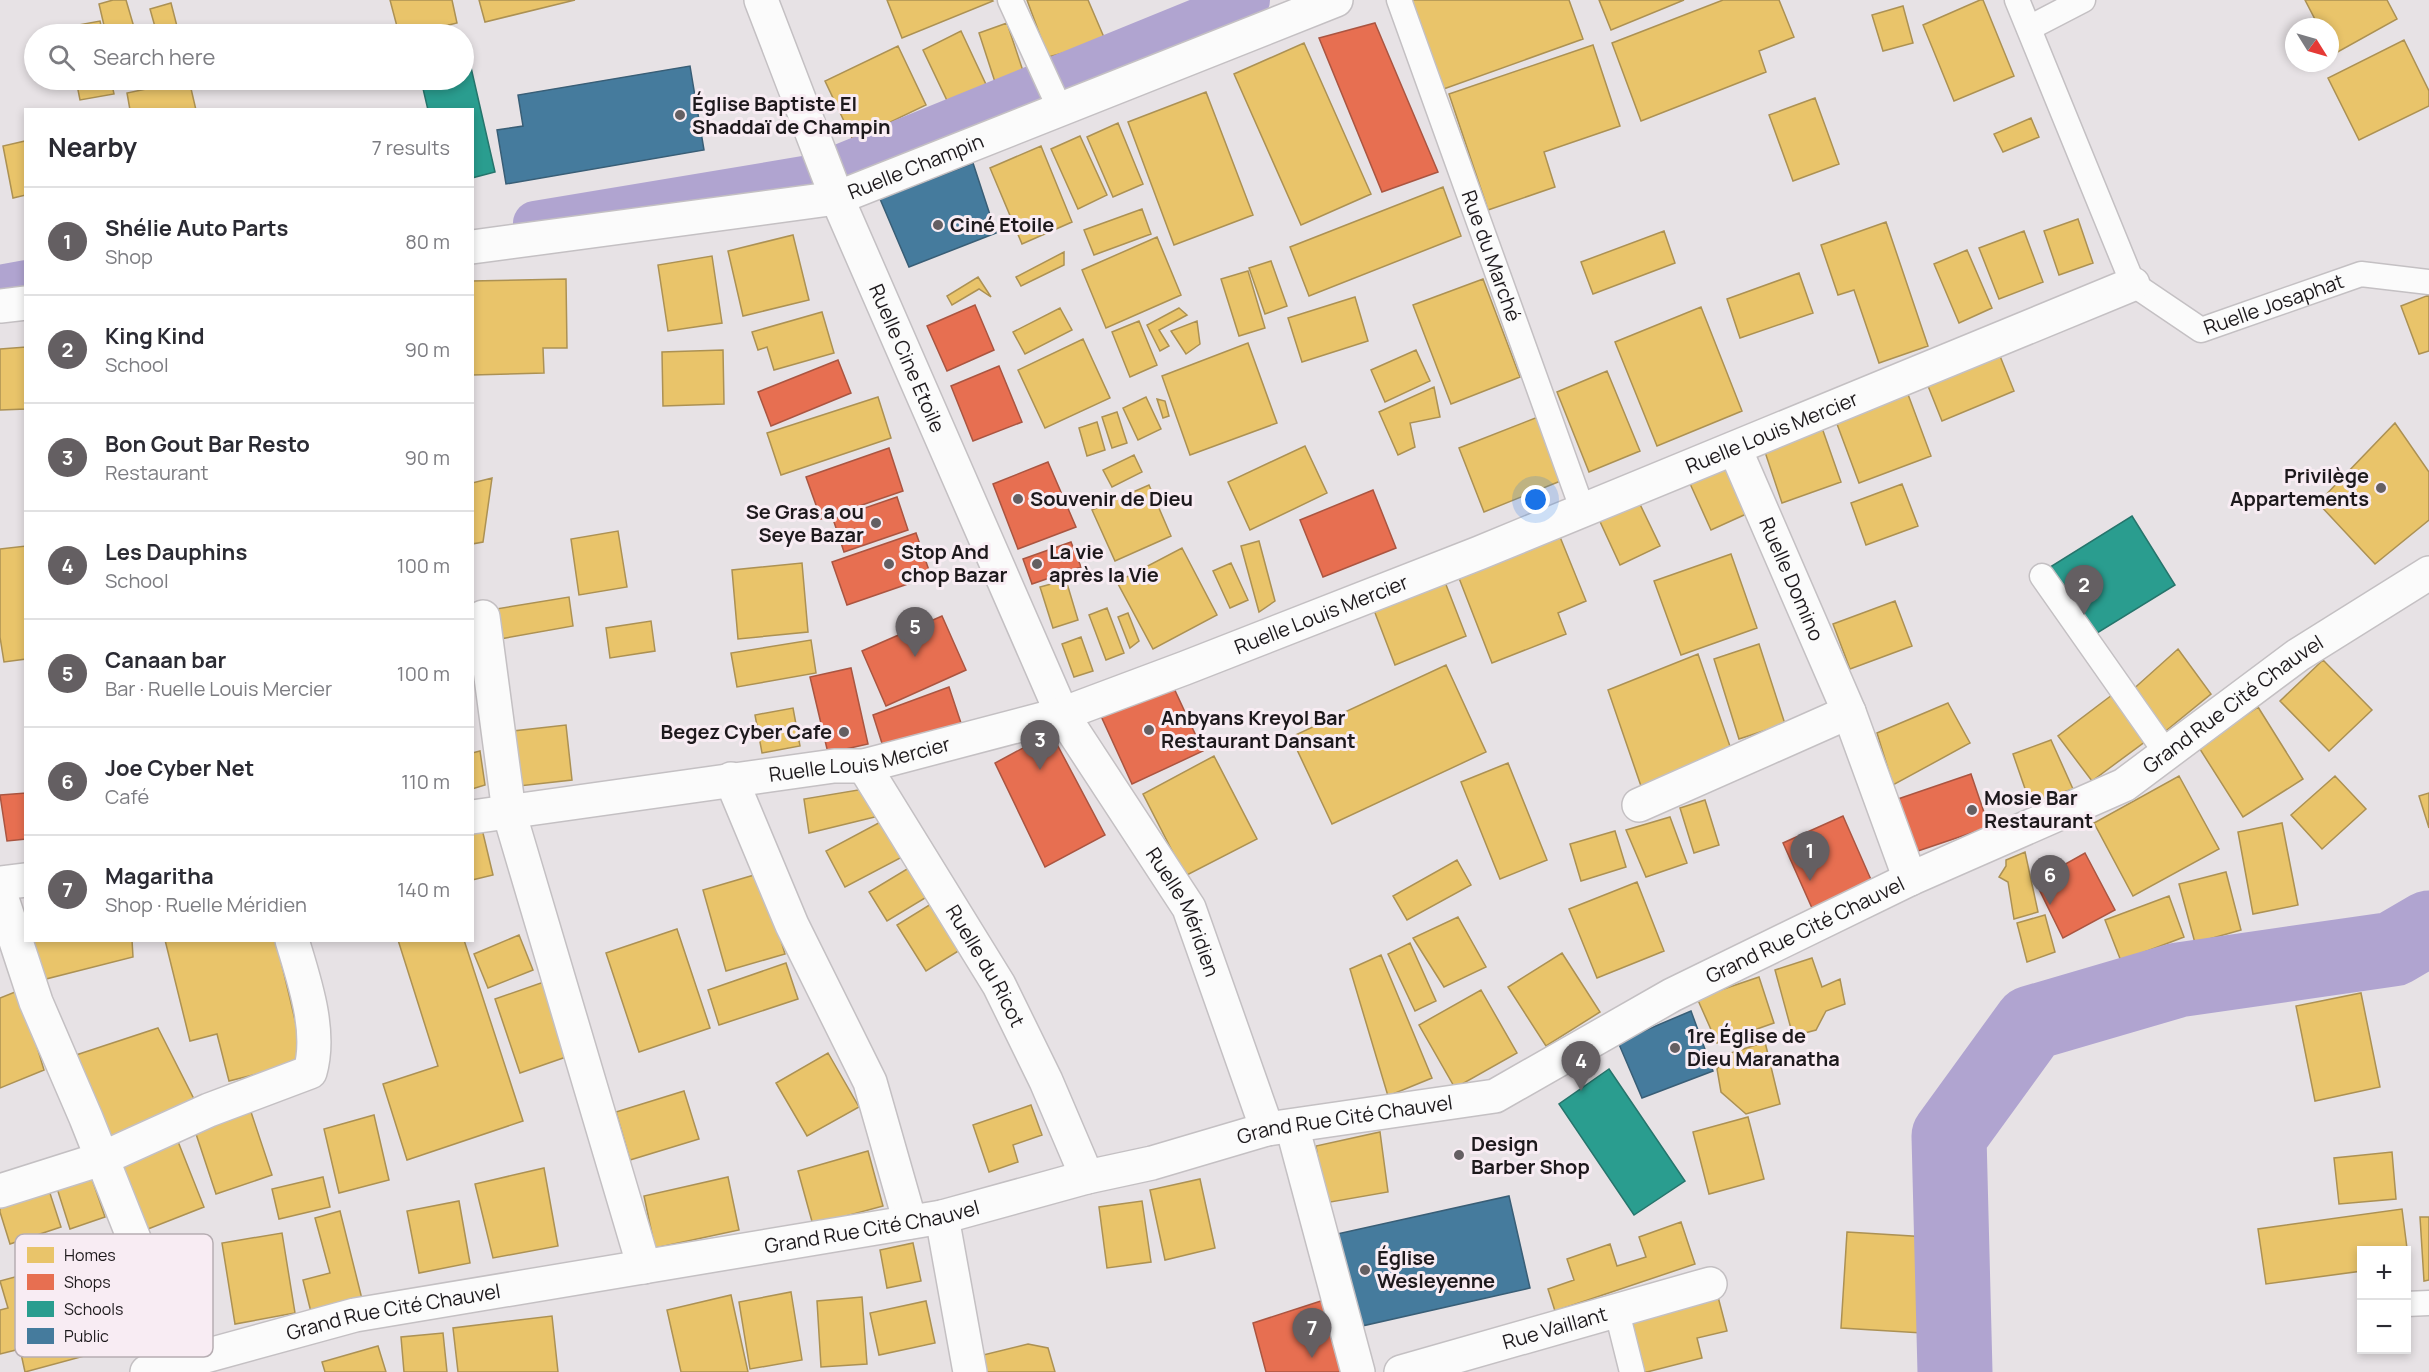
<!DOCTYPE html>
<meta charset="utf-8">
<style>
:root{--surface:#fff;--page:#f2f2f3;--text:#2b2b33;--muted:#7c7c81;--line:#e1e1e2;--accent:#645f62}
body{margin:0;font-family:Manrope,sans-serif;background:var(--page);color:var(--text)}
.controls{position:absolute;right:18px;bottom:18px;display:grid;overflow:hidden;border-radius:0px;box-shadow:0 3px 9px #0003}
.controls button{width:54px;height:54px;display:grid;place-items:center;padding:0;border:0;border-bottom:2px solid var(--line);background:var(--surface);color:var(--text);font:30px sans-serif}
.compass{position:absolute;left:2285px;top:18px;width:54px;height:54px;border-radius:50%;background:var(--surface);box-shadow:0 3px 9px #0003;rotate:127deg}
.you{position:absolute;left:1536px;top:500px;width:21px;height:21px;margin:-15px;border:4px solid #fff;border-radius:50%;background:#1a73e8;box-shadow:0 0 0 9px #1a73e833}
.badge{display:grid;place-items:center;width:39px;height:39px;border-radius:50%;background:var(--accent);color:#fff;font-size:20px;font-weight:700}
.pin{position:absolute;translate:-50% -50px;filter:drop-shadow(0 2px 3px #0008)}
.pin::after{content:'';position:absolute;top:32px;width:21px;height:18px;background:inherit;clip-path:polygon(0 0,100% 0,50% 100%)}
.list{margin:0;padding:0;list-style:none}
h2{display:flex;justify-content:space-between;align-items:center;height:78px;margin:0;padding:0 24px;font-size:26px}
h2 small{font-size:20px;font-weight:400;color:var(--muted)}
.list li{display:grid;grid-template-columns:39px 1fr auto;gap:18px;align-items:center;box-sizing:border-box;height:108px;padding:0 24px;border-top:2px solid var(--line)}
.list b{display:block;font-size:22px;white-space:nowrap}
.list p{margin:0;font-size:20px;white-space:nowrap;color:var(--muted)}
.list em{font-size:20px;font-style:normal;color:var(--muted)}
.icon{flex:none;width:33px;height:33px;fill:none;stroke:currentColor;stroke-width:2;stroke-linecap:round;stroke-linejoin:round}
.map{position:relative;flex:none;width:2429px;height:1372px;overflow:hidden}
.search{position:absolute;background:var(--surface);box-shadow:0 3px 9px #0003;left:24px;top:24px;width:450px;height:66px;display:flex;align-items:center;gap:15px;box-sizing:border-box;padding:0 21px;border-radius:33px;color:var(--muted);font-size:22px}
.panel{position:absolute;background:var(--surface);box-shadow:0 3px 9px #0003;left:24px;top:108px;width:450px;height:834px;border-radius:0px}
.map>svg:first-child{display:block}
.homes{fill:#e9c46a;stroke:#ac9153;stroke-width:1.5}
.shops{fill:#e76f51;stroke:#aa5541;stroke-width:1.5}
.schools{fill:#2a9d8f;stroke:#26756c;stroke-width:1.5}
.public{fill:#457b9d;stroke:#395e76;stroke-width:1.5}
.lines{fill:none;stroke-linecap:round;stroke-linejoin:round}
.canal{stroke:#b0a4d0;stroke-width:44}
.river{stroke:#b0a4d0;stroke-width:75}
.lane-casing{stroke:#c4c0c3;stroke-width:27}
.street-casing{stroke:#c4c0c3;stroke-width:36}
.lane{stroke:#fbfbfb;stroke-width:24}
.street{stroke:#fbfbfb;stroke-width:33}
.poi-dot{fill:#645f62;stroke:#f8ecf3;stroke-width:2}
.labels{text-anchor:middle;stroke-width:6;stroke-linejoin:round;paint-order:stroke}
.poi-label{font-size:20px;font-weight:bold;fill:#1d191c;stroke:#f8ecf3;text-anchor:start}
.street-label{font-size:20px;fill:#1d191c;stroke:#f8ecf3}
.key{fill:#f8ecf3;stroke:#b6adb2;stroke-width:1.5}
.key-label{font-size:16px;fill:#1d191c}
</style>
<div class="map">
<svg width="2429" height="1372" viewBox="0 0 2429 1372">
<rect width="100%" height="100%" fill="#e7e2e5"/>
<path class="homes" d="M113,0H126L136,34H106L99,4Z
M390,0H452L457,23L412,34H399Z
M479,0H575L485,22Z
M887,0H992L993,1L902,38Z
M1027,0H1088L1106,42L1048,57Z
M1409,0H1569L1583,39L1438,91Z
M1599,0H1684L1611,30Z
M1723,0H1779L1794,37L1759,51L1766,72L1641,121L1612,43Z
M1980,0H1983L2014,76L1954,101L1923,25Z
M2305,0H2387L2397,19L2334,54L2330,48V27H2319Z
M171,3L179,34H157L150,9Z
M1903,6L1913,43L1883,51L1872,15Z
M100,21L103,34H68L67,27Z
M1007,23L1025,77L996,85L979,33Z
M961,31L990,93L952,111L923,50Z
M2404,40L2429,91V106L2359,140L2328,78Z
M1304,43L1371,194L1301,225L1234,74Z
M1593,45L1620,126L1544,152L1555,187L1488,210L1449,94Z
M898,46L926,105L853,140L825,81Z
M76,80H111L114,94L80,100Z
M118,80H148V81L120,88Z
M189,80L196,110H130L127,93Z
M1206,92L1253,215L1174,245L1128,122Z
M1815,98L1839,164L1793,181L1769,115Z
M2031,118L2039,137L2003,152L1994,134Z
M1118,123L1143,184L1113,197L1087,137Z
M1080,136L1107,195L1078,209L1051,149Z
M25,141L26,195L13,198L3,146Z
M1041,146L1072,222L1022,244L990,168Z
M1443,187L1461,236L1309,296L1290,247Z
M1142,209L1151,234L1094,255L1084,230Z
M2078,219L2093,263L2059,275L2044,231Z
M1886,222L1928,346L1879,363L1854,290L1838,295L1821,245Z
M1664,231L1675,263L1593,294L1581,262Z
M2024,231L2043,282L1999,299L1979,248Z
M793,235L809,300L743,316L728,251Z
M1157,237L1181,295L1106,328L1082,270Z
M1967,250L1992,308L1959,323L1934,264Z
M1064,252V265L1021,286L1016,277Z
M712,256L722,323L668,331L658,265Z
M1271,261L1287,306L1265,314L1249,268Z
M1248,271L1265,328L1239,336L1221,279Z
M1799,273L1813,313L1740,338L1727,299Z
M978,277L991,297L979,289L952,305L947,296Z
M566,279L567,348H543L544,373L472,375V281Z
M1483,279L1520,377L1451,404L1413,305Z
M2429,295V351L2419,354L2401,306Z
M1355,297L1368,341L1302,362L1288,318Z
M1701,307L1742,411L1657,446L1615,342Z
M1060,308L1072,330L1025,354L1013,332Z
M1179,308L1187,315L1159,330L1169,346L1160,351L1147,325Z
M822,312L834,353L774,370L767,347L758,350L752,332Z
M1139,321L1157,365L1130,377L1112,332Z
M1197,321L1200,344L1186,354L1171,331Z
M1083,339L1110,398L1045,428L1018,370Z
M1248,343L1277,423L1190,455L1162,376Z
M26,347V409L0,410V349Z
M723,350L724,404L663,406L662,352Z
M1416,350L1430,381L1385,402L1371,370Z
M1998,351L2014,391L1942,421L1926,381Z
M1607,371L1640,451L1589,472L1557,392Z
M1434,387L1440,417L1410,423L1415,447L1398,455L1379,412Z
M1906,389L1931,456L1859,483L1834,416Z
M878,397L891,438L781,475L767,433Z
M1146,397L1161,429L1138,440L1123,408Z
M1157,399L1165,401L1169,416L1163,418Z
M1117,412L1127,443L1112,448L1102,417Z
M1538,417L1563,480L1484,512L1459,448Z
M1097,422L1105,450L1087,456L1079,428Z
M2395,423L2429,472V520L2375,564L2318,503Z
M1821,425L1841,482L1782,503L1763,446Z
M1305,446L1327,493L1250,530L1228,482Z
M1134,455L1142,472L1112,487L1103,470Z
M1732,457L1755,510L1711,530L1687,477Z
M492,478L483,542L472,544V483Z
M1902,484L1918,526L1866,545L1851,503Z
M1149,485L1171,536L1115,561L1092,510Z
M1636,496L1660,546L1620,565L1597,515Z
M618,531L627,587L579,595L571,539Z
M1558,532L1586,601L1558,613L1566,634L1492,663L1457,573Z
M1259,541L1275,601L1259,612L1241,546Z
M26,546V659L4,662L0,637V549Z
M1182,548L1217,615L1153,649L1117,582Z
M1731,554L1757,628L1681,655L1654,581Z
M802,563L808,632L738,639L732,570Z
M1231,563L1248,600L1230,608L1213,571Z
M1443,577L1466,636L1395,665L1372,605Z
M1066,580L1078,620L1053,628L1040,587Z
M569,597L573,626L500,639L496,609Z
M1895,601L1912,646L1850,669L1833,624Z
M1107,608L1124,653L1106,660L1089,615Z
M1128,613L1139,641L1130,648L1118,617Z
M651,621L655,651L610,658L606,628Z
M1081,637L1093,671L1074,677L1062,644Z
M811,640L816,673L737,687L731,653Z
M1759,644L1785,724L1739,739L1714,659Z
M2178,649L2211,694L2162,734L2129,693Z
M1698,654L1732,752L1641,786L1608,690Z
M2323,660L2372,710L2329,751L2280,701Z
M1446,665L1486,752L1332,824L1291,737Z
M2112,695L2146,741L2092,781L2058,736Z
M1948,703L1970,743L1893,785L1877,733Z
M2258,707L2303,779L2243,817L2198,746Z
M793,708L800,746L762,753L755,715Z
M566,725L572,780L519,786L513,731Z
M2051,740L2073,789L2030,803L2013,754Z
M480,751L485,785L472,789V753Z
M1214,756L1257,839L1185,876L1143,794Z
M1508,763L1547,860L1500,879L1461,782Z
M2179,776L2219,849L2133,896L2094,823Z
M2335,776L2366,809L2322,849L2291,815Z
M870,788L879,816L809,833L804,799Z
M2429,793V828L2419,796Z
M1705,800L1719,845L1694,853L1680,808Z
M1670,817L1687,863L1646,877L1626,830Z
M886,819L906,855L845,887L826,851Z
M2282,823L2298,905L2253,914L2238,832Z
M482,829L493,875L472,880V832Z
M1615,831L1626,867L1581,881L1570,844Z
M2025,852L2038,912L2014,919L2008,882L1999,877L2006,866V860Z
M1457,860L1471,885L1407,920L1393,896Z
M912,866L930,895L887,921L869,892Z
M2226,872L2241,930L2195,943L2179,884Z
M761,873L785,954L726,971L703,890Z
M1637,882L1664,951L1597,978L1569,909Z
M2169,896L2184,937L2121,961L2105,920Z
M931,904L960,950L926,971L897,925Z
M2045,915L2055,952L2027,962L2017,923Z
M1458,917L1486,967L1444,987L1413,938Z
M677,929L710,1028L639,1052L606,953Z
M519,935L533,970L488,988L474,954Z
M29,940H132L133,957L42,980Z
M165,940H276L305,1062L229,1081L217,1034L190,1041Z
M398,940H464L523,1121L407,1160L383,1084L438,1066Z
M1410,943L1436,1001L1415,1011L1388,954Z
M1562,953L1600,1012L1546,1046L1508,987Z
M1381,955L1432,1078L1388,1096L1350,969Z
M1812,958L1822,987L1840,979L1845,1004L1826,1011L1816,1030L1793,1036L1775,970Z
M786,963L798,999L719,1025L708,990Z
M1759,977L1774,1023L1717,1043L1697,998Z
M544,982L569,1056L520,1073L495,999Z
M20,990L44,1070L0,1088V998Z
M1481,990L1517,1053L1455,1088L1419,1025Z
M2361,993L2380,1087L2315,1101L2296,1006Z
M158,1028L197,1105L111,1149L76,1055Z
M1765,1042L1780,1104L1746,1114L1721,1092L1717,1069L1728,1054Z
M828,1053L859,1107L807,1136L776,1083Z
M684,1091L699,1139L630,1160L616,1112Z
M1031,1105L1042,1135L1013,1145L1018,1162L989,1172L973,1125Z
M250,1109L272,1175L216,1194L194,1128Z
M374,1115L389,1180L339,1193L324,1129Z
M1748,1117L1764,1179L1709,1194L1693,1132Z
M1380,1132L1388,1192L1325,1203L1316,1146Z
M175,1134L204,1207L148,1229L119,1157Z
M868,1151L883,1206L813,1225L798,1171Z
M2392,1152L2396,1199L2339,1204L2334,1158Z
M544,1168L558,1246L493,1258L475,1184Z
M89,1170L105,1217L70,1229L55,1182Z
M323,1177L330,1207L279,1219L272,1189Z
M728,1177L739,1230L655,1248L644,1196Z
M45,1178L61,1227L10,1244L0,1212V1193Z
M1200,1179L1215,1248L1165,1260L1150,1190Z
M459,1201L470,1263L419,1273L407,1211Z
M1142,1201L1151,1262L1107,1268L1099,1207Z
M2402,1209L2409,1264L2406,1265V1250H2362V1271L2266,1284L2258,1229Z
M340,1211L362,1299L311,1312L303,1280L330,1273L315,1218Z
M2420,1217H2429V1280L2424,1281Z
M1681,1222L1695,1264L1555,1311L1548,1289L1574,1280L1567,1259L1610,1244L1617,1266L1646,1257L1639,1237Z
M1847,1232L1928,1237L1922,1333L1841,1328Z
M282,1233L295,1313L235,1324L222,1243Z
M913,1243L921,1281L887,1288L880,1250Z
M119,1249L140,1327L85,1342L88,1355L25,1372L20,1349L0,1354V1310L8,1308L0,1281Z
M791,1292L802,1360L750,1369L739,1302Z
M1717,1293L1727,1331L1697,1338L1702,1358L1647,1372H1639L1625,1316Z
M731,1295L748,1372H681L667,1310Z
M862,1297L867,1364L821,1367L817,1301Z
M926,1301L935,1343L879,1355L870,1313Z
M552,1316L558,1372H458L453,1328Z
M443,1333L447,1372H404L401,1337Z
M1028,1344L1048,1348L1055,1372H981L975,1357Z
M378,1346L386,1372H325L322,1362Z"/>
<path class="shops" d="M1375,23L1438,172L1382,192L1319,38Z
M975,305L994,350L947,371L927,326Z
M838,360L851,393L771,426L758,392Z
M999,366L1022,422L973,441L951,386Z
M889,448L903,491L821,519L806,477Z
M1048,462L1076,527L1018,549L993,484Z
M1373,490L1396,548L1323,577L1300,520Z
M897,497L908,530L844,552L833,519Z
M916,533L931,576L847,605L832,562Z
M1071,542L1081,567L1032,584L1023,559Z
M942,616L966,670L886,706L862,651Z
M851,668L868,744L828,753L810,677Z
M1172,684L1203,751L1132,784L1101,716Z
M949,687L963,729L886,756L873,715Z
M1051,733L1105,835L1045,867L995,763Z
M1971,774L1989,827L1909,854L1892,801Z
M26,793V839L7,841L0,795Z
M1843,816L1876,891L1816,917L1783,843Z
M2085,853L2115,910L2063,938L2035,881Z
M1324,1300L1344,1372H1266L1253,1323Z"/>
<path class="schools" d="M464,37L495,172L472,178V110H428L421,80H464Z
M2132,516L2175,585L2089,638L2047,569Z
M1609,1069L1685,1181L1634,1215L1559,1104Z"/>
<path class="public" d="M690,66L704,150L506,184L497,130L523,126L518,95Z
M973,163L996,233L909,267L880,199Z
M1691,1011L1713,1071L1642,1098L1618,1042Z
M1509,1196L1530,1288L1362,1326L1337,1234Z"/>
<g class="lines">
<path class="canal" d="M535,223L816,176L1248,0
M0,287L26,282"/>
<path class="river" d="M1955,1372L1949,1136L2031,1023L2178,980L2393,949L2429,928"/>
<g class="lane-casing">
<g id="lane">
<path d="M1010,0L1060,109"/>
<path id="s1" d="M1399,0L1583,511"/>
<path id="s2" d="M2017,0L2133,284L2201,330L2361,274L2429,282"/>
<path d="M2029,28L2083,0"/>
<path d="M2042,576L2167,754"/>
<path d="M2406,1304L2429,1303"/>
<path d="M1617,1312L1632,1372"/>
</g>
</g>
<g class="street-casing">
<g id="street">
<path id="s3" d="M761,0L837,198L1062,714L1189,908L1267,1129"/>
<path id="s4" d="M472,247L837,198L1336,0"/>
<path d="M0,306L26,303"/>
<path id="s5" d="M1735,449L1849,712L1910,879"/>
<path d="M483,617L509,812L644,1267"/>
<path id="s6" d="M864,766L999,985L1046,1081L1087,1177"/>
<path d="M731,779L792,925L870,1082L910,1222"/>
<path d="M1639,805L1849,712"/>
<path id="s7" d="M472,817L834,766H864L1062,714L1185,668L1479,553L2133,284"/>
<path d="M0,883L26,880"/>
<path d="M0,893L36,1002L86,1118L187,1372"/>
<path d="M1292,1126L1358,1372"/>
<path d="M0,1191L101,1159L209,1110L310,1072C322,1031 304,980 292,940"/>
<path d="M942,1217L970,1372"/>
<path id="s8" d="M147,1372L355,1315L942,1217L1087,1177L1152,1163L1267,1129L1495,1096L1672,995L1910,879L2124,785L2298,655L2429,573"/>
<path id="s9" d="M1401,1372L1710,1284"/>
</g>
</g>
<use href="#lane" class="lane"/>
<use href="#street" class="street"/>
</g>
<g class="poi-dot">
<circle cx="680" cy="115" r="6"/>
<circle cx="938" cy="225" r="6"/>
<circle cx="2381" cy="488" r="6"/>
<circle cx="1018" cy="499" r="6"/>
<circle cx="876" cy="523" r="6"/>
<circle cx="889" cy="564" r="6"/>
<circle cx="1037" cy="564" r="6"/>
<circle cx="1149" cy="730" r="6"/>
<circle cx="844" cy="732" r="6"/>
<circle cx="1972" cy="810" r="6"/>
<circle cx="1675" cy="1048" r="6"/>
<circle cx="1459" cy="1155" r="6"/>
<circle cx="1365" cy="1270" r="6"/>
</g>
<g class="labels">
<g class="poi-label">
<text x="692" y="111">Église Baptiste El<tspan x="692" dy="23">Shaddaï de Champin</tspan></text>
<text x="950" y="232">Ciné Etoile</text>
<text x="2369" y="483" text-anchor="end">Privilège<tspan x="2369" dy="23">Appartements</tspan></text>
<text x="1030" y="506">Souvenir de Dieu</text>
<text x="864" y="519" text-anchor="end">Se Gras a ou<tspan x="864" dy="23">Seye Bazar</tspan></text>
<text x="901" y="559">Stop And<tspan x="901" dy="23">chop Bazar</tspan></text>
<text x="1049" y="559">La vie<tspan x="1049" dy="23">après la Vie</tspan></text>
<text x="1161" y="725">Anbyans Kreyol Bar<tspan x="1161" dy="23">Restaurant Dansant</tspan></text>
<text x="832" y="739" text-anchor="end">Begez Cyber Cafe</text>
<text x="1984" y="805">Mosie Bar<tspan x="1984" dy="23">Restaurant</tspan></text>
<text x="1687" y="1043">1re Église de<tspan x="1687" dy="23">Dieu Maranatha</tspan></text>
<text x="1471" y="1151">Design<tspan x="1471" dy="23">Barber Shop</tspan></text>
<text x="1377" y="1265">Église<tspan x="1377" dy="23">Wesleyenne</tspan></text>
</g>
<g class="street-label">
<text dy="7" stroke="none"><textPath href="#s4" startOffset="453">Ruelle Champin</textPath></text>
<text dy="7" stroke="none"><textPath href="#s1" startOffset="272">Rue du Marché</textPath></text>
<text dy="7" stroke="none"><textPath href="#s2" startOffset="466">Ruelle Josaphat</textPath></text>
<text dy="7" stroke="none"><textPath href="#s3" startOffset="387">Ruelle Cine Etoile</textPath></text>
<text dy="7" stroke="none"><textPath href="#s7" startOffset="1364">Ruelle Louis Mercier</textPath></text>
<text dy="7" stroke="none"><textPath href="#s5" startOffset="142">Ruelle Domino</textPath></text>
<text dy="7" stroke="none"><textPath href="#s7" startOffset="878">Ruelle Louis Mercier</textPath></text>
<text dy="7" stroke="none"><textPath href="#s8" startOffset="2216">Grand Rue Cité Chauvel</textPath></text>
<text dy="7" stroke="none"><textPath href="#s7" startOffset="392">Ruelle Louis Mercier</textPath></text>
<text dy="7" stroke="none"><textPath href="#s3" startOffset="1008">Ruelle Méridien</textPath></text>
<text dy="7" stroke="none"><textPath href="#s8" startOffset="1730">Grand Rue Cité Chauvel</textPath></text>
<text dy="7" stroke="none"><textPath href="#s6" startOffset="234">Ruelle du Ricot</textPath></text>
<text dy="7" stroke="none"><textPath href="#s8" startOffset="1226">Grand Rue Cité Chauvel</textPath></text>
<text dy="7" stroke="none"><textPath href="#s8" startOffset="740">Grand Rue Cité Chauvel</textPath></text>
<text dy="7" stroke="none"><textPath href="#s8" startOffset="254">Grand Rue Cité Chauvel</textPath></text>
<text dy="7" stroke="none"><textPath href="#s9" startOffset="160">Rue Vaillant</textPath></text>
</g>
</g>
<rect x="15" y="1234" width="198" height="123" rx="9" class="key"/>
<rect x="27" y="1247" width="27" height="16" fill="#e9c46a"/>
<rect x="27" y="1274" width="27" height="16" fill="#e76f51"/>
<rect x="27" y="1301" width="27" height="16" fill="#2a9d8f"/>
<rect x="27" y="1328" width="27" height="16" fill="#457b9d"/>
<g class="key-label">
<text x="64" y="1261">Homes</text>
<text x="64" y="1288">Shops</text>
<text x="64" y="1315">Schools</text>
<text x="64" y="1342">Public</text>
</g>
</svg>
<div class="controls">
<button>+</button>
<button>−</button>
</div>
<svg class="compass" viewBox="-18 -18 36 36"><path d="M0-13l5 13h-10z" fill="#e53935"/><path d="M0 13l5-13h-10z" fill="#7c7c81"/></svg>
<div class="you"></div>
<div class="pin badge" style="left:1810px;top:881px">1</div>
<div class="pin badge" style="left:2084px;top:615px">2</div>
<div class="pin badge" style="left:1040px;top:770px">3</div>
<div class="pin badge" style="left:1581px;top:1091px">4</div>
<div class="pin badge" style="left:915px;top:657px">5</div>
<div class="pin badge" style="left:2050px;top:905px">6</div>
<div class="pin badge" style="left:1312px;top:1358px">7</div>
<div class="search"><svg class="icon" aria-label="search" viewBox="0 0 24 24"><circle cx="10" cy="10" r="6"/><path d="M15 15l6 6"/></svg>Search here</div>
<section class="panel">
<h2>Nearby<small>7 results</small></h2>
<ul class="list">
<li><span class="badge">1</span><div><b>Shélie Auto Parts</b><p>Shop</p></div><em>80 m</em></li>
<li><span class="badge">2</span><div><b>King Kind</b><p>School</p></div><em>90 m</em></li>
<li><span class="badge">3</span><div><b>Bon Gout Bar Resto</b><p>Restaurant</p></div><em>90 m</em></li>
<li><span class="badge">4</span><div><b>Les Dauphins</b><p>School</p></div><em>100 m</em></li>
<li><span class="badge">5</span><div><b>Canaan bar</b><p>Bar · Ruelle Louis Mercier</p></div><em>100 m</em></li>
<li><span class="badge">6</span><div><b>Joe Cyber Net</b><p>Café</p></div><em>110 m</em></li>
<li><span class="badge">7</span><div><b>Magaritha</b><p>Shop · Ruelle Méridien</p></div><em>140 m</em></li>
</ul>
</section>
</div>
